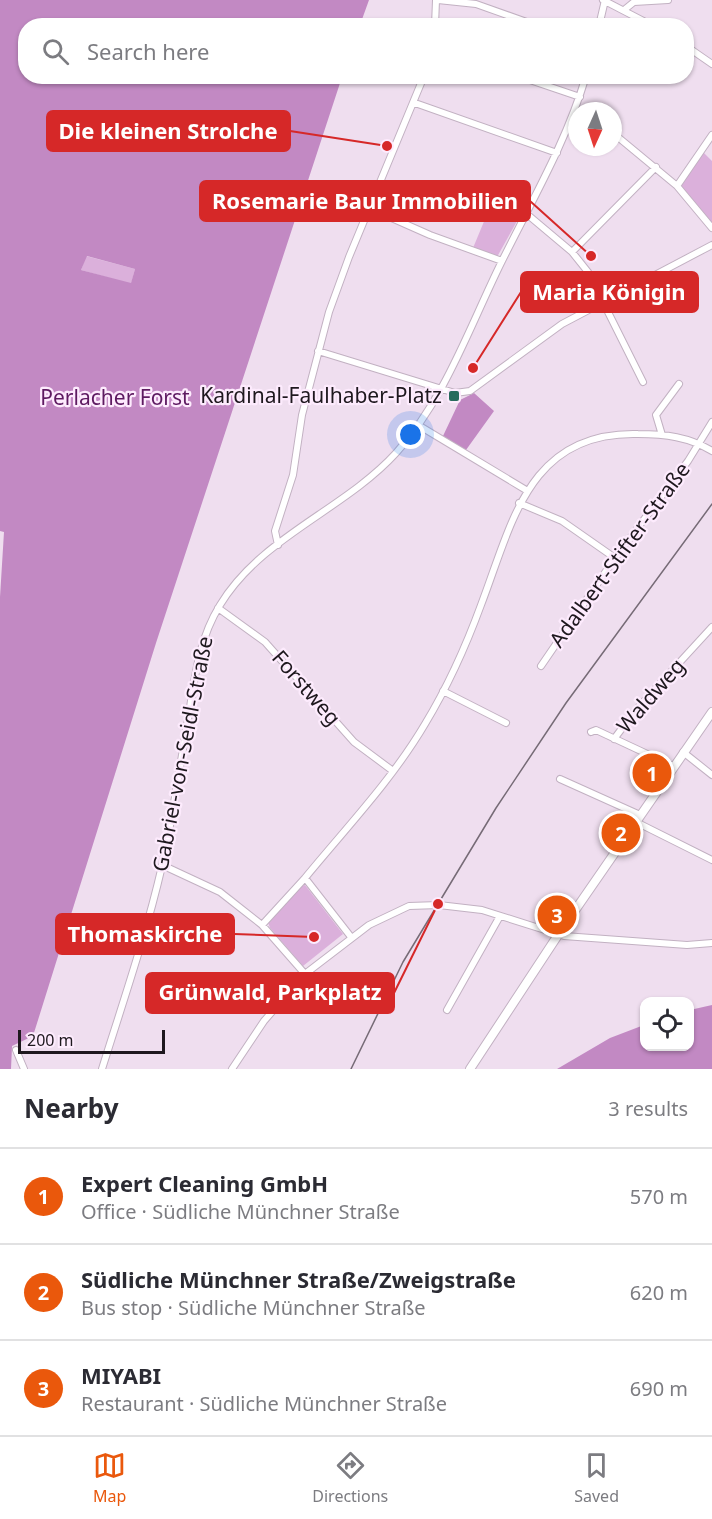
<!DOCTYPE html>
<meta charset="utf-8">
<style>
:root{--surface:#fff;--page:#f7f7f7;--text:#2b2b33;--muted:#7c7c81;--line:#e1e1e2;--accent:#ea580c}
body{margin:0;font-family:"Noto Sans",sans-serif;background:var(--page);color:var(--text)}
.controls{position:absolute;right:18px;bottom:18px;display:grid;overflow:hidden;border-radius:12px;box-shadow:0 2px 4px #0004}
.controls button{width:54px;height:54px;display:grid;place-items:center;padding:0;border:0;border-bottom:2px solid var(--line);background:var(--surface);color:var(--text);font:30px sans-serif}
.compass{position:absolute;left:568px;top:102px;width:54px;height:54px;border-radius:50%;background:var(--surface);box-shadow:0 2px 4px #0004;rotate:183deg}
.scale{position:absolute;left:18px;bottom:15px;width:147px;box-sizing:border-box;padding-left:6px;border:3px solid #1e181e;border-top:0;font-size:16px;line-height:21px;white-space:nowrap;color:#1e181e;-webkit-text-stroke:4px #fdebfd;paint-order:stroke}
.you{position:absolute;left:411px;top:435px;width:21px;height:21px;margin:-15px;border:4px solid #fff;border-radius:50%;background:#1a73e8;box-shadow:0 0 0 9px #1a73e833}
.badge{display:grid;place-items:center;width:39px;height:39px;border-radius:50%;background:var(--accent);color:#fff;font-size:20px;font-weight:700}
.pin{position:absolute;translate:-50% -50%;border:3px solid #fff;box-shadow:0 2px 6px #0006}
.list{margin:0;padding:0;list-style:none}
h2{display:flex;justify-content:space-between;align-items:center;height:78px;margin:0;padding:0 24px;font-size:26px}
h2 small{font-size:20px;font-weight:400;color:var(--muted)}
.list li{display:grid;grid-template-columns:39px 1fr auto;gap:18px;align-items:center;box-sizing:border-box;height:96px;padding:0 24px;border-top:2px solid var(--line)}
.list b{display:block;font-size:22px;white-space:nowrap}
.list p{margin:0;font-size:20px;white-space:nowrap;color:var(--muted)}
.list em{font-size:20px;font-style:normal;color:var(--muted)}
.icon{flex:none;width:33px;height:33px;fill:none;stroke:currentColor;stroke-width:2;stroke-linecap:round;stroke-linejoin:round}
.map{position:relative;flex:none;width:712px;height:1069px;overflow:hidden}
.search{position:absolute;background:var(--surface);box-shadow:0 2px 4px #0004;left:18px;right:18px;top:18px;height:66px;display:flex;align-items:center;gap:15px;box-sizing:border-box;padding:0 21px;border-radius:24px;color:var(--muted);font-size:22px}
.sheet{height:366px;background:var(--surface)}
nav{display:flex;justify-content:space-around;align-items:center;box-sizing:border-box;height:84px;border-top:2px solid var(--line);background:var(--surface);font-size:16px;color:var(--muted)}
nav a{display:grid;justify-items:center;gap:3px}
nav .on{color:var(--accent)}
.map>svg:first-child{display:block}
.green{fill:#dbb0db}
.forest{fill:#c289c3;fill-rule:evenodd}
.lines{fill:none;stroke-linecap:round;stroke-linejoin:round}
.minor-casing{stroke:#c2b1c2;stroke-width:8}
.secondary-casing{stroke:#c2b1c2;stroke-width:10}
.minor{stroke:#fff;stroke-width:6}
.secondary{stroke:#fff;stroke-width:8}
.tram{stroke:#766b76;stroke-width:1.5}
.poi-dot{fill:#286b5d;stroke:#fdebfd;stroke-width:2}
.labels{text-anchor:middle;stroke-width:4.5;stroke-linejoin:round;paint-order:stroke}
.poi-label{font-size:21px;fill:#1e181e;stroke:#fdebfd;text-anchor:end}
.park-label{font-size:21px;fill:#5e1a61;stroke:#fdebfd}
.street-label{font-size:21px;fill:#1e181e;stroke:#fdebfd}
.leader{fill:none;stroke:#d62828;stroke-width:2}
.callout-dot{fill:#d62828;stroke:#fdebfd;stroke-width:2}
.callout{fill:#d62828;stroke:#d62828;stroke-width:2}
.callout-label{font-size:22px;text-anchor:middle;font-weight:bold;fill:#fff}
</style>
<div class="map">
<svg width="712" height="1069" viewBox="0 0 712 1069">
<rect width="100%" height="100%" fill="#efdeef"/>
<path class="green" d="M703,152L712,161V223L680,186Z
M490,207L501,213L521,214L497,257L473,248Z
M86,256L135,269L131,284L81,270Z
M305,885L343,934L303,966L270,928L268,922L301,886Z"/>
<path class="forest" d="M0,0H369L360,25L26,26V76L342,77L156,643L33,1036L12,1046L11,1069H0V597L4,532L0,531ZM87,256L135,269L131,283L81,270Z
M474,393L494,411L466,450L443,436L460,400Z
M712,1005V1069H557L610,1038L644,1025V1046H690V1010Z"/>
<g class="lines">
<g class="minor-casing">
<path id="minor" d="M438,0L476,4L538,26
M603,0L653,26
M624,10L634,2L668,0
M435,26L436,0
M599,26L605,0
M686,46L712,64
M518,76L580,97
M415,103L557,153
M613,133L677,186L712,228
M677,186L712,135
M369,208L430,235L502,261
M528,215L572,252L588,272L643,382
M572,252L656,167
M318,351L455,393L470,391L562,324L712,245
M418,425L526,490
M662,435L656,415L679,384
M519,503L562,521L615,558
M278,545L275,531L293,475L302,415L329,312L349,257L424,76
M218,608L265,642L354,742L393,771
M541,666L615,558L688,461L712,422
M443,691L506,723
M591,732L596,730L673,766
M614,739L635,711L712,627
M683,752L712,775
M560,779L640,815
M636,822L712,860
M162,865L220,892L262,925
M305,878C346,828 392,780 425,724C448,686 466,646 481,605C512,524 528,431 638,434C665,434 689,437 712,451
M305,974L262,925L305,878L351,937
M447,1010L500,916
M16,1050L24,1069
M102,1069C123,1002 146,935 162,866C173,816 180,764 189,714C195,675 199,639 220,605C261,537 344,510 396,453C445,399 469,328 501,263C531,202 566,143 586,76
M232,1069L264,1021L305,974L369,925L409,906L439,905L482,910L564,936L687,945L712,943"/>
</g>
<g class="secondary-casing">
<path id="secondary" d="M470,1069L558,935L712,712"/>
</g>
<use href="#minor" class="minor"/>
<use href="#secondary" class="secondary"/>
<path class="tram" d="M351,1069L403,962L496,808L566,703L712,504"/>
</g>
<rect class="poi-dot" x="448" y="390" width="12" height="12" rx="3"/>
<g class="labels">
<g class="poi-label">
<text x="442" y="403">Kardinal-Faulhaber-Platz</text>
</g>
<g class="park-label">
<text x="115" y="405">Perlacher Forst</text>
</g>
<g class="street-label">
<text transform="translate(620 555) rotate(-54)" y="7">Adalbert-Stifter-Straße</text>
<text transform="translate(306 688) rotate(49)" y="7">Forstweg</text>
<text transform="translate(651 696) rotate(-49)" y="7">Waldweg</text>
<text transform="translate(183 754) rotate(-79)" y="7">Gabriel-von-Seidl-Straße</text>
</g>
</g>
<path class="leader" d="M387 146L290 131M591 256L530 201M473 368L521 292M314 937L234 934M438 904L394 993"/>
<g class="callout-dot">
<circle cx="387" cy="146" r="6"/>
<circle cx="591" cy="256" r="6"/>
<circle cx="473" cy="368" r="6"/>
<circle cx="314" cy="937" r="6"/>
<circle cx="438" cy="904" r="6"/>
</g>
<g class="callout">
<rect x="47" y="111" width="243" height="40" rx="6"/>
<rect x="200" y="181" width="330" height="40" rx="6"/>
<rect x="521" y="272" width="177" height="40" rx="6"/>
<rect x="56" y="914" width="178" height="40" rx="6"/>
<rect x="146" y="973" width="248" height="40" rx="6"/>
</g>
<g class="callout-label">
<text x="168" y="139">Die kleinen Strolche</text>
<text x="365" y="209">Rosemarie Baur Immobilien</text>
<text x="609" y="300">Maria Königin</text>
<text x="145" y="942">Thomaskirche</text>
<text x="270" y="1000">Grünwald, Parkplatz</text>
</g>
</svg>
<div class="controls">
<button><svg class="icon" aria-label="locate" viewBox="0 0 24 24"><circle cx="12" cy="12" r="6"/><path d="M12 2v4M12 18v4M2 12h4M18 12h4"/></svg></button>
</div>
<svg class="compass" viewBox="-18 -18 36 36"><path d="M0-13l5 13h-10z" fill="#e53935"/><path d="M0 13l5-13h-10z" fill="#7c7c81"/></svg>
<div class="scale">200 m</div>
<div class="you"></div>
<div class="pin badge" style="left:652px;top:773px">1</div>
<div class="pin badge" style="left:621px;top:833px">2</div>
<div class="pin badge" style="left:557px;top:915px">3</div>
<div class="search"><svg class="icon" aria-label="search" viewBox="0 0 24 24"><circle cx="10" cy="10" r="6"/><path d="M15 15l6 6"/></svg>Search here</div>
</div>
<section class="sheet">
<h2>Nearby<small>3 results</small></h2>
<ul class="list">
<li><span class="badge">1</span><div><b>Expert Cleaning GmbH</b><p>Office · Südliche Münchner Straße</p></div><em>570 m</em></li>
<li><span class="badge">2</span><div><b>Südliche Münchner Straße/Zweigstraße</b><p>Bus stop · Südliche Münchner Straße</p></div><em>620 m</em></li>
<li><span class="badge">3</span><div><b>MIYABI</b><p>Restaurant · Südliche Münchner Straße</p></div><em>690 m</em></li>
</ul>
</section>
<nav>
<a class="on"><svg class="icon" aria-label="map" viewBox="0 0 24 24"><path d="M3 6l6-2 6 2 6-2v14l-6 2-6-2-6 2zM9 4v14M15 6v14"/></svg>Map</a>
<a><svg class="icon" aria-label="directions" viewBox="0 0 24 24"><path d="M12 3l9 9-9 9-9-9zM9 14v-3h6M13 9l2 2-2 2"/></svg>Directions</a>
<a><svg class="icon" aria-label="saved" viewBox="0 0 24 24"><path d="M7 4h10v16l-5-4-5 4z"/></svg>Saved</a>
</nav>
